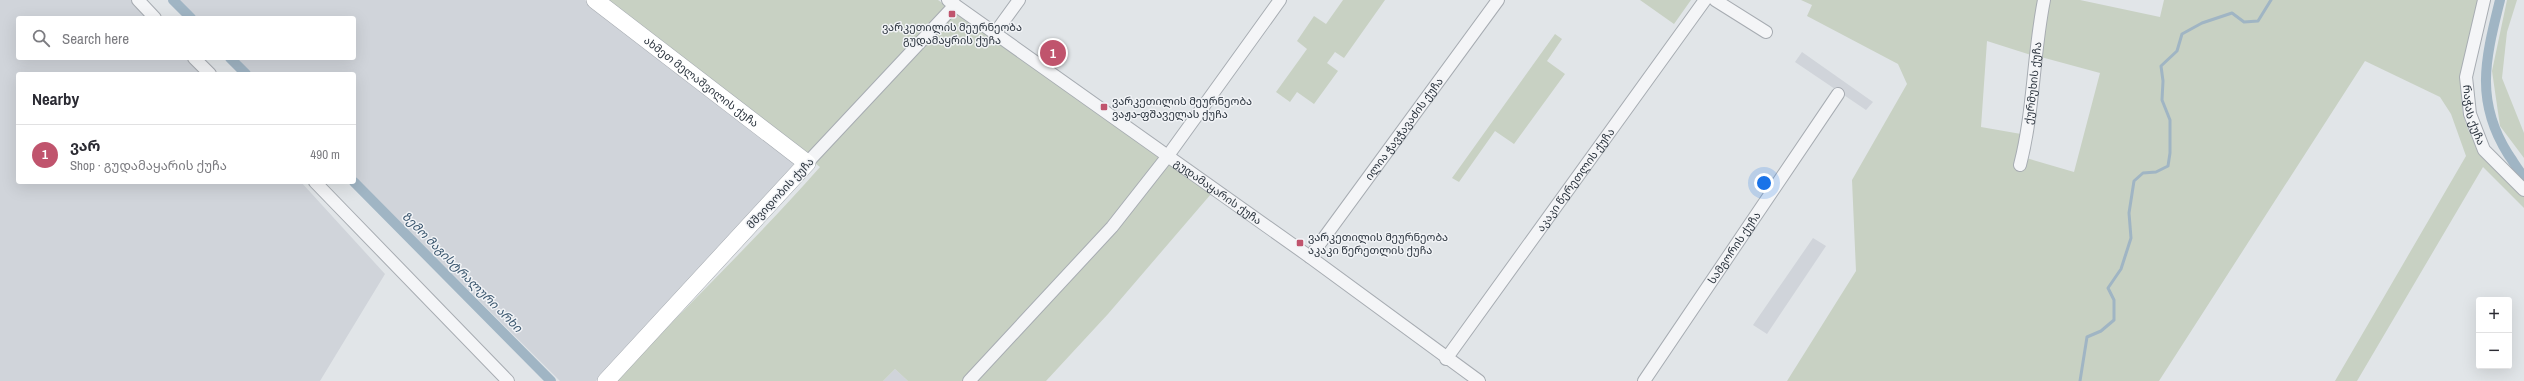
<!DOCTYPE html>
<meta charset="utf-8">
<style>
:root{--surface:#fff;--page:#f2f2f3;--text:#2b2b33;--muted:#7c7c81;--line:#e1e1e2;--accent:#c0546d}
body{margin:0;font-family:"Archivo Narrow","Noto Sans Georgian",sans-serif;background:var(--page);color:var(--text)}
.controls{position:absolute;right:12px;bottom:12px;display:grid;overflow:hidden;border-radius:4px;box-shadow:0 4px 16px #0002}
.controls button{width:36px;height:36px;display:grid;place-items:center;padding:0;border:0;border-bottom:1px solid var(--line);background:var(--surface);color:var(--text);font:20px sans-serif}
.you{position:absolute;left:1764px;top:183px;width:14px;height:14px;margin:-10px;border:3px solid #fff;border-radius:50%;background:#1a73e8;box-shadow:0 0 0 6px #1a73e833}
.badge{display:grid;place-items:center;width:26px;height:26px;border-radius:50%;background:var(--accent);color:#fff;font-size:13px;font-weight:700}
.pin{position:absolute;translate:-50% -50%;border:2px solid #fff;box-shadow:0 1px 4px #0006}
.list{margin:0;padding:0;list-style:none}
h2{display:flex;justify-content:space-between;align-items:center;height:52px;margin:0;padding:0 16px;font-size:17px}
h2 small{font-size:13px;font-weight:400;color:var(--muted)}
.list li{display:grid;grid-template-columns:26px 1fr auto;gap:12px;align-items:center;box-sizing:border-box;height:60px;padding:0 16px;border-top:1px solid var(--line)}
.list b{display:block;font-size:15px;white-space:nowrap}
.list p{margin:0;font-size:13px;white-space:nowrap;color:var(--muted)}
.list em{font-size:13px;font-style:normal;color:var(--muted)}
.icon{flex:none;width:22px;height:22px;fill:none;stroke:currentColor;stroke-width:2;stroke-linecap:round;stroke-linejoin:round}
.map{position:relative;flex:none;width:2524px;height:381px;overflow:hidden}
.search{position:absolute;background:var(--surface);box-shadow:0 4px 16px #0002;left:16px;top:16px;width:340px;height:44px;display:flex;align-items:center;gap:10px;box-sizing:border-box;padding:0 14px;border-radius:4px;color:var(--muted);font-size:15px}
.panel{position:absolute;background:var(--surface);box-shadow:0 4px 16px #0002;left:16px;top:72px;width:340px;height:112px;border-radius:4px}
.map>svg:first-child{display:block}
.built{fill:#d0d4da}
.green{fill:#c8d1c3}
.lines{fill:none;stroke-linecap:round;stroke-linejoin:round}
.stream{stroke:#a0b5c4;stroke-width:3}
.canal{stroke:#a0b5c4;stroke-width:10}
.street-casing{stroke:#a7acb2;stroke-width:14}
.secondary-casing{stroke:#a7acb2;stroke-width:18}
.street{stroke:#f4f5f7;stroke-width:12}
.secondary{stroke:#fff;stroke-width:17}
.poi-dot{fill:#c0546d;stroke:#f1f3f6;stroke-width:1.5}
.labels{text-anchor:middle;stroke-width:3;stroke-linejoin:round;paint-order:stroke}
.poi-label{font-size:11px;fill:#2b343e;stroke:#f1f3f6;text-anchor:start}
.street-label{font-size:11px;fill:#2b343e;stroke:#f1f3f6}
.water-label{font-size:12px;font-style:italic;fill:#3a566e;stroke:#f1f3f6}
</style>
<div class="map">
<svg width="2524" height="381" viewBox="0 0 2524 381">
<rect width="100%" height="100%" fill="#e1e5e8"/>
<path class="built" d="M0,0H131L149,18H18V58H188L202,74H18V182H301L385,274L320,381H0Z
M178,0H585L794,162L791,170L596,381H560L354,176V74H252L236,58H354V18H196Z
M1802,52L1873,102L1866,110L1795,62Z
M1813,238L1826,246L1767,334L1753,325Z
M895,369L908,381H883Z"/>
<path class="green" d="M604,0H938L1211,194L1108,314L1046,381H908L895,369L883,381H616C683,309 755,241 820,167Z
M1343,0H1385L1344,58L1335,52L1327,63L1338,71L1314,104L1297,92L1290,102L1276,92L1307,49L1297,41L1314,16L1326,24Z
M1640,0H1691L1674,24Z
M1801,0H2039L2031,55L1987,41L1981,127L2021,134L2016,155L2074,172L2100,73L2041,57L2050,0H2080L2160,17L2164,0H2479C2466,54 2444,105 2483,155C2494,170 2511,183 2524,196V208L2483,167L2357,381H2335L2466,156L2451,114L2440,97L2365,61L2159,381H1787L1856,271L1852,180L1907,84L1898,64L1807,16L1812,5Z
M2507,0H2517L2507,32L2502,78L2524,133V158L2500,126L2492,71Z
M1555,34L1562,39L1547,61L1565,74L1514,144L1495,131L1459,182L1452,178Z"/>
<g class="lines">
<path class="stream" d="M2080,381L2087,337L2101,331L2114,320V300L2108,288L2121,269L2131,238L2129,213L2134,181L2143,173L2156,172L2168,166L2170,153V120L2162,100L2163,81L2161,66L2177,51L2182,34L2202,23L2232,13L2244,22L2258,21L2271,0"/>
<path class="canal" d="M173,0L191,18
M2500,0C2486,57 2474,100 2508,154C2513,161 2518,170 2524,177
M230,58L246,74
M354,182L551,381"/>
<g class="street-casing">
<g id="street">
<path d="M138,0L155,18"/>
<path id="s1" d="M948,0L1310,257L1479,381"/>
<path d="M1715,0L1766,32"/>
<path id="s2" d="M2484,0L2466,77L2470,114L2484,150L2524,190"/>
<path d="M995,33L1019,0"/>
<path d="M194,58L210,74"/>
<path d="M807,163L955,5"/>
<path id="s3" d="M2020,165C2034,111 2033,55 2044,0"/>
<path d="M315,182L508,381"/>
<path id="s4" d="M1310,257L1498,0"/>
<path id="s5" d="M1446,359L1705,0"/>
<path d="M969,381L1112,227L1167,157L1280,0"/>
<path id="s6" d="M1644,381L1838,94"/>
</g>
</g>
<g class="secondary-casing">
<g id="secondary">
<path id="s7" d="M595,0L807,163L606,381"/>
</g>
</g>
<use href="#street" class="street"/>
<use href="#secondary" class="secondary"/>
</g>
<g class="poi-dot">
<rect x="948" y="10" width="8" height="8" rx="2"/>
<rect x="1100" y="103" width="8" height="8" rx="2"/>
<rect x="1296" y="239" width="8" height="8" rx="2"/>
</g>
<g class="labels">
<g class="poi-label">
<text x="952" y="31" text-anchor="middle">ვარკეთილის მეურნეობა<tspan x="952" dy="13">გუდამაყრის ქუჩა</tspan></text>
<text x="1112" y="105">ვარკეთილის მეურნეობა<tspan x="1112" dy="13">ვაჟა-ფშაველას ქუჩა</tspan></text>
<text x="1308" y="241">ვარკეთილის მეურნეობა<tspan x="1308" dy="13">აკაკი წერეთლის ქუჩა</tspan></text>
</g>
<g class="street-label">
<text dy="4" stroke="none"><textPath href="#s7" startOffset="134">ახმეთ მელაშვილის ქუჩა</textPath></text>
<text dy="4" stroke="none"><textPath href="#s3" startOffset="83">ქურმუხის ქუჩა</textPath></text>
<text dy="4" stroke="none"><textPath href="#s2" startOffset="118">რაჭას ქუჩა</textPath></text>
<text dy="4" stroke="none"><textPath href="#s4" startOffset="159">ილია ჭავჭავაძის ქუჩა</textPath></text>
<text dy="4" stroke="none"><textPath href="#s5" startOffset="221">აკაკი წერეთლის ქუჩა</textPath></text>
<text dy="4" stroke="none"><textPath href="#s1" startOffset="331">გუდამაყარის ქუჩა</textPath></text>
<text transform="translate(780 193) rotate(-47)" y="4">მშვიდობის ქუჩა</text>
<text dy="4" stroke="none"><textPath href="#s6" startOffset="161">სამგორის ქუჩა</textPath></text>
</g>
<g class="water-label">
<text transform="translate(462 272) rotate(45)" y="4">ზემო მაგისტრალური არხი</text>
</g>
</g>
</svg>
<div class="controls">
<button>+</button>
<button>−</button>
</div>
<div class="you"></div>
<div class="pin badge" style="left:1053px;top:53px">1</div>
<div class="search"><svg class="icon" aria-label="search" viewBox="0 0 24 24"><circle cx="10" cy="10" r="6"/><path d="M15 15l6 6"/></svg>Search here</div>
<section class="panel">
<h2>Nearby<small></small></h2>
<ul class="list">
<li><span class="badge">1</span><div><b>ვარ</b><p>Shop · გუდამაყარის ქუჩა</p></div><em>490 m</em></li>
</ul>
</section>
</div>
